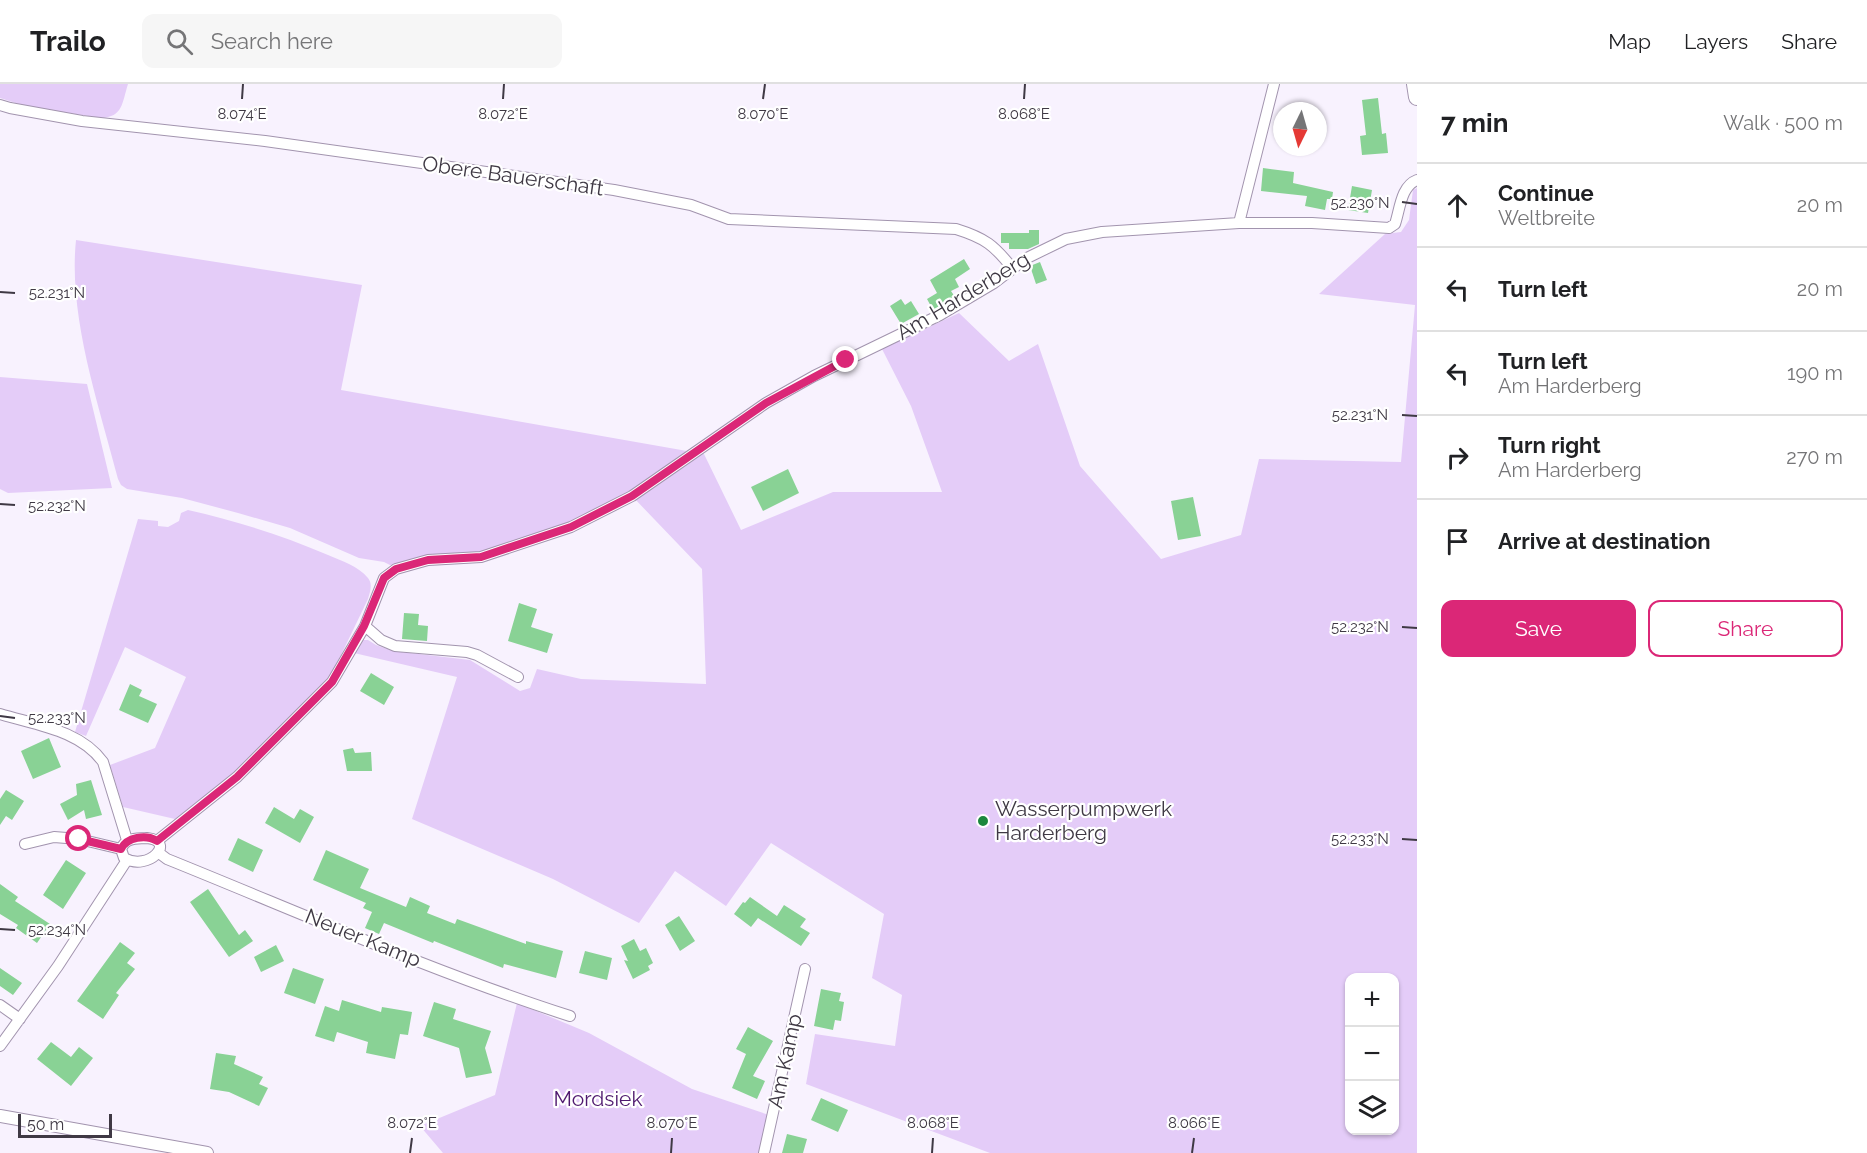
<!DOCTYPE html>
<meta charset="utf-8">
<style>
:root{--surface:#fff;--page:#f6f6f6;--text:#202124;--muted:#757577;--line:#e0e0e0;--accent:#db2777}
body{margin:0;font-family:Raleway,sans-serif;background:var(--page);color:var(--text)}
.controls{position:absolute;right:18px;bottom:18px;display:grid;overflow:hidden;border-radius:12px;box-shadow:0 2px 4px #0004}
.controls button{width:54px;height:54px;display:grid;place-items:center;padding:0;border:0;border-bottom:2px solid var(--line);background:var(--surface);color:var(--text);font:30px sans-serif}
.compass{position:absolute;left:1273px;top:18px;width:54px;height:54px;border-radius:50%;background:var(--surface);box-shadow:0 2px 4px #0004;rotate:185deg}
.scale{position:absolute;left:18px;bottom:15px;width:94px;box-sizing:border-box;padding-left:6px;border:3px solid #3f3944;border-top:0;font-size:16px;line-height:21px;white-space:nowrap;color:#3f3944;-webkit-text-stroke:4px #fff;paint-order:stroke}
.stop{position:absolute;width:18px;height:18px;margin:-14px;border:4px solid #db2777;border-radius:50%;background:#fff}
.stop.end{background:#db2777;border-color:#fff;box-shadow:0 2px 6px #0008}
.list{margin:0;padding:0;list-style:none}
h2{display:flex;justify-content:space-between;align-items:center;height:78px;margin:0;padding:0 24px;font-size:26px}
h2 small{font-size:20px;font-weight:400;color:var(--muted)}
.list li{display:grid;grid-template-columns:39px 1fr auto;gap:18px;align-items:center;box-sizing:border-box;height:84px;padding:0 24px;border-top:2px solid var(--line)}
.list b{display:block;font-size:22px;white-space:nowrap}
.list p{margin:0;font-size:20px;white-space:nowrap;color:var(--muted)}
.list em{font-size:20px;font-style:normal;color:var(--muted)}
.actions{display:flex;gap:12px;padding:18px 24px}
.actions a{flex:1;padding:14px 0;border:2px solid var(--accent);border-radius:12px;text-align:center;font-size:21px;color:var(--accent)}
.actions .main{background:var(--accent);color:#fff}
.icon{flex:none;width:33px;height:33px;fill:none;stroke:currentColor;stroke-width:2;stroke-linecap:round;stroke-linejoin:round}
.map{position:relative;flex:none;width:1417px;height:1069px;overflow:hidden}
header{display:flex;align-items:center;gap:36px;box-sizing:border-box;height:84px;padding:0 30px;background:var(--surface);border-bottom:2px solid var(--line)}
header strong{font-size:28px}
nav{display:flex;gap:33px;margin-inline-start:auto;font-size:21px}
.search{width:420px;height:54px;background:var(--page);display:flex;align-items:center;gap:15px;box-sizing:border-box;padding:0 21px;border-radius:12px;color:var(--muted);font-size:22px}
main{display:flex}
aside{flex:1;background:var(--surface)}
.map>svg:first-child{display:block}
.green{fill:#e4ccf8;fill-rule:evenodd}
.building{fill:#89d295}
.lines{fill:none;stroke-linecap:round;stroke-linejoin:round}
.minor-casing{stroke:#a294ae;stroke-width:12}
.tertiary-casing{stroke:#a294ae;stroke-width:14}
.primary-casing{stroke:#a294ae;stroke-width:18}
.minor{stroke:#fff;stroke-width:10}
.tertiary{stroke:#fff;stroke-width:12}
.primary{stroke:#fff;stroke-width:16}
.route{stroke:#db2777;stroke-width:8}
.ticks{fill:none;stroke:#3f3944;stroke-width:2}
.poi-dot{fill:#1b873d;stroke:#fff;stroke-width:2}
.labels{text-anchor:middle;stroke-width:4.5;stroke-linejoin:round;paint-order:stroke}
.street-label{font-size:21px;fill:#3f3944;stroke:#fff}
.poi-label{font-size:21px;fill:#3f3944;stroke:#fff;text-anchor:start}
.park-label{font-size:21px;fill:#4f196f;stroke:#fff}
.ticks-label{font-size:15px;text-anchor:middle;fill:#3f3944;stroke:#fff;stroke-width:4.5;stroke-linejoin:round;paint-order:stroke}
</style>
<header>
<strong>Trailo</strong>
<div class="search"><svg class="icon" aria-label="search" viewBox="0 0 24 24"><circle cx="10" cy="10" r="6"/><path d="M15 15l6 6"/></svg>Search here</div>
<nav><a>Map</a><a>Layers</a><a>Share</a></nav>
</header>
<main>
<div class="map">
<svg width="1417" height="1069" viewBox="0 0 1417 1069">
<rect width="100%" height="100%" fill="#f8f2fe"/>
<path class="green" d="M0,0H128C122,19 123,33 101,34L25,22L0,14Z
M1417,104V1069H990L806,1000L815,950L895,962L902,911L872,894L884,830L771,759L726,822L675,787L639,839L553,795L412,735L457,593L354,569L362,556H368L376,561L393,567L470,576L520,607L530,604L537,585L581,595L706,600L702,485L632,412L571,443L481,473L409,482L390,481L384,478L359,474L290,444L238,429L182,414L127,405L121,401L118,395C99,321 68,233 76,156L362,201L341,306L704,370L741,446L833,408H942L911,322L882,265L959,229L1009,277L1038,260L1080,382L1161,475L1241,451L1259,375L1401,378L1415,221L1319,210L1385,150L1401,148L1409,136L1413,106ZM1350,894H1394V1046H1350Z
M0,293L87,300L112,404L8,409L0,405Z
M188,426C236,437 282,451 328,471C342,477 358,482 368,494C373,500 370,508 368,515L329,596L233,691L175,735L123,723L110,681L155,664L186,593L125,563L86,652L75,648L138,435L158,437V442L168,443L179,437L181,429Z
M517,919L589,949L692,1005L769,1031L760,1069H443L420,1042L495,1011Z"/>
<path class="building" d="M1378,14L1382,50L1386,49L1388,69L1362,71L1360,52L1366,51L1362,16Z
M1263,84L1294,88L1293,99L1333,108L1332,115H1327L1325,126L1305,122L1307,112L1261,107Z
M1352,102L1372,106L1368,129L1348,126Z
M1029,146H1039V160L1028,165H1009V159H1001V149H1029Z
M964,175L970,185L955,195L959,203L951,207L955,213L933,226L927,215L937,209L930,196Z
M1040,178L1047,196L1036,200L1030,182Z
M901,215L905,221L911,217L919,230L901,240L890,222Z
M788,385L799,409L763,427L751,403Z
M1193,413L1201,452L1178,456L1171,417Z
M519,519L537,525L531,543L553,550L547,569L508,557Z
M404,529L419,530L418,541L428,542L427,557L402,555Z
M371,589L394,603L384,621L360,607Z
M130,600L142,606L139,612L157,620L148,639L119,626Z
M49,654L61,683L33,695L21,667Z
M353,664L355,669L371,668L372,687H347L343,666Z
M91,696L102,731L86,735L84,726L68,736L60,720L77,711L76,700Z
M6,706L24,717L12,736L6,732L0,741V715Z
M274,723L294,735L300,725L314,733L300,759L265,739Z
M238,754L263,766L253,788L228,776Z
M326,766L369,785L360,804L406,823L410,813L430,822L427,829L455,840L457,835L526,860V857L563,867L556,894L504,880L503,884L434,857L433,859L384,839L379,850L365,844L372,828L363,824L366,819L313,796Z
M66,776L86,789L63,825L43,811Z
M0,800L18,813L15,817L50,840L37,859L16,844L18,841L0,830Z
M208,805L239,851L245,846L253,857L229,873L190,818Z
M750,813L777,832L784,821L806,835L800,843L810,849L801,862L758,834L751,843L734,830L743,818L745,819Z
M679,832L695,857L680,867L665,841Z
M634,855L640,867L646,864L653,879L648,882L650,886L633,895L624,876L628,877L621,862Z
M120,858L135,869L127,879L135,885L116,909L119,911L103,935L77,917Z
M276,861L284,877L261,888L254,873Z
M585,867L612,874L607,896L579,889Z
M0,884L22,899L13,911L0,902Z
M293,884L324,895L315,920L284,909Z
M821,905L841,909L839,917L844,918L841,937L835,936L833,946L814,942Z
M342,916L381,928L382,923L412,928L408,951L400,950L395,975L366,969L368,958L337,948L334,958L315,952L325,922L339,927Z
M434,918L456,925L453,935L491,947L485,964L492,989L466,994L459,964L423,952Z
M748,943L773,957L753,992L765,997L757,1015L732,1004L746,970L736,965Z
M51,958L71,973L79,963L93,974L71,1002L37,975Z
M216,969L236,972L234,980L263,993L259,1000L268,1004L259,1022L229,1008L210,1005Z
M821,1014L848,1026L838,1048L811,1036Z
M787,1050L807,1055L803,1069H782Z"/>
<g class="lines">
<g class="minor-casing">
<path id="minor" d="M0,21L10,24L82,37L265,57L614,106L691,121L729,135L956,145C985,154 994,161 1013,185
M1239,139L1274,0
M365,542L381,556L395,562L467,568L477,571L518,593
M0,630C36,641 80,646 103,678L127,756
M147,754C177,757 149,788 124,774L121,765C126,753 136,755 147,754Z
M157,757L237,693L332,598L365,542L384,494L396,485L428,476L481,473L571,443L632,412L766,319L814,292L940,231L994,199L1027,174L1066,155L1102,148L1239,139H1312L1389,144L1395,140C1400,125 1401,102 1417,96
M25,760L54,753L79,755L121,765
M159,769L167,775C301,829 433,888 570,932
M0,921L20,935
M0,962L58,882L127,776
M764,1069L805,885"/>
</g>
<g class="tertiary-casing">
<path id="tertiary" d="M0,1032L207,1069"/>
</g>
<g class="primary-casing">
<path id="primary" d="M1415,0L1417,13"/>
</g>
<use href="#minor" class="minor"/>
<use href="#tertiary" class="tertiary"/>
<use href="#primary" class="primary"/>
</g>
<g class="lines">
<path class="route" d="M79,755L121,765C127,753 146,750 157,757L237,693L332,598L364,542L384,494L396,485L428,476L481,473L571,443L632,412L766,319L846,276"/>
</g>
<path class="ticks" d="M242,15L243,0M503,15L504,0M763,15L765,0M1024,15L1025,0M1402,118L1417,120M0,208L15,209M1402,331L1417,332M0,420L15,421M1402,543L1417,544M0,632L15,634M1402,755L1417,756M0,845L15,846M410,1069L412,1054M671,1069L672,1054M932,1069L933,1054M1192,1069L1194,1054"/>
<circle class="poi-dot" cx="983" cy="737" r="6"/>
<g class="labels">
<g class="street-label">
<text transform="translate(513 92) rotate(8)" y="7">Obere Bauerschaft</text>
<text transform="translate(963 212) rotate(-31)" y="7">Am Harderberg</text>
<text transform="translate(363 854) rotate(22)" y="7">Neuer Kamp</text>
<text transform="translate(785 977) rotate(-78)" y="7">Am Kamp</text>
</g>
<g class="poi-label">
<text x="995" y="732">Wasserpumpwerk<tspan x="995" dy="24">Harderberg</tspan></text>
</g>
<g class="park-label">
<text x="598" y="1022">Mordsiek</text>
</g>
</g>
<g class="ticks-label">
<text x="242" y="35">8.074°E</text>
<text x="503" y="35">8.072°E</text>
<text x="763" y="35">8.070°E</text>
<text x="1024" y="35">8.068°E</text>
<text x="1360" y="124">52.230°N</text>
<text x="57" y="214">52.231°N</text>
<text x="1360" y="336">52.231°N</text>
<text x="57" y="427">52.232°N</text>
<text x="1360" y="548">52.232°N</text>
<text x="57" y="639">52.233°N</text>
<text x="1360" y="760">52.233°N</text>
<text x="57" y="851">52.234°N</text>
<text x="412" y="1044">8.072°E</text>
<text x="672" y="1044">8.070°E</text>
<text x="933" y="1044">8.068°E</text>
<text x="1194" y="1044">8.066°E</text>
</g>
</svg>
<div class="controls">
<button>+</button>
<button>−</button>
<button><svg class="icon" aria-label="layers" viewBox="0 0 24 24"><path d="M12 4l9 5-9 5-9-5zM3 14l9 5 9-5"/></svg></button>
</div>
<svg class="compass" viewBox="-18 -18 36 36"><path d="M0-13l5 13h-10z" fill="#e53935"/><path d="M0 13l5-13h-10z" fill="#757577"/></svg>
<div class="scale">50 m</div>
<div class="stop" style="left:79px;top:755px"></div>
<div class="stop end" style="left:846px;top:276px"></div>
</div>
<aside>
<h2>7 min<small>Walk · 500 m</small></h2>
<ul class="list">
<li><svg class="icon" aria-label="ahead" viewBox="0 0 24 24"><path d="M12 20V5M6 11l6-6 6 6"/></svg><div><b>Continue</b><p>Weltbreite</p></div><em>20 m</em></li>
<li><svg class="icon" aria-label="left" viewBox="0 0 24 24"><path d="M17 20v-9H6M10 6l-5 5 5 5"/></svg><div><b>Turn left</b></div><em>20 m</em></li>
<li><svg class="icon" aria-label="left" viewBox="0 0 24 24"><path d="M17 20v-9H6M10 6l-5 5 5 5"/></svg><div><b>Turn left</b><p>Am Harderberg</p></div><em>190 m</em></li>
<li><svg class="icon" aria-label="right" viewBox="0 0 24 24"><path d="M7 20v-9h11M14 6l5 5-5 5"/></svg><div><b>Turn right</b><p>Am Harderberg</p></div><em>270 m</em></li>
<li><svg class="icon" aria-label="arrive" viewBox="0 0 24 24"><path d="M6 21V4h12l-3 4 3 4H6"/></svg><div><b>Arrive at destination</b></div></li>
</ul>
<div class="actions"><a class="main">Save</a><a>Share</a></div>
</aside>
</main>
